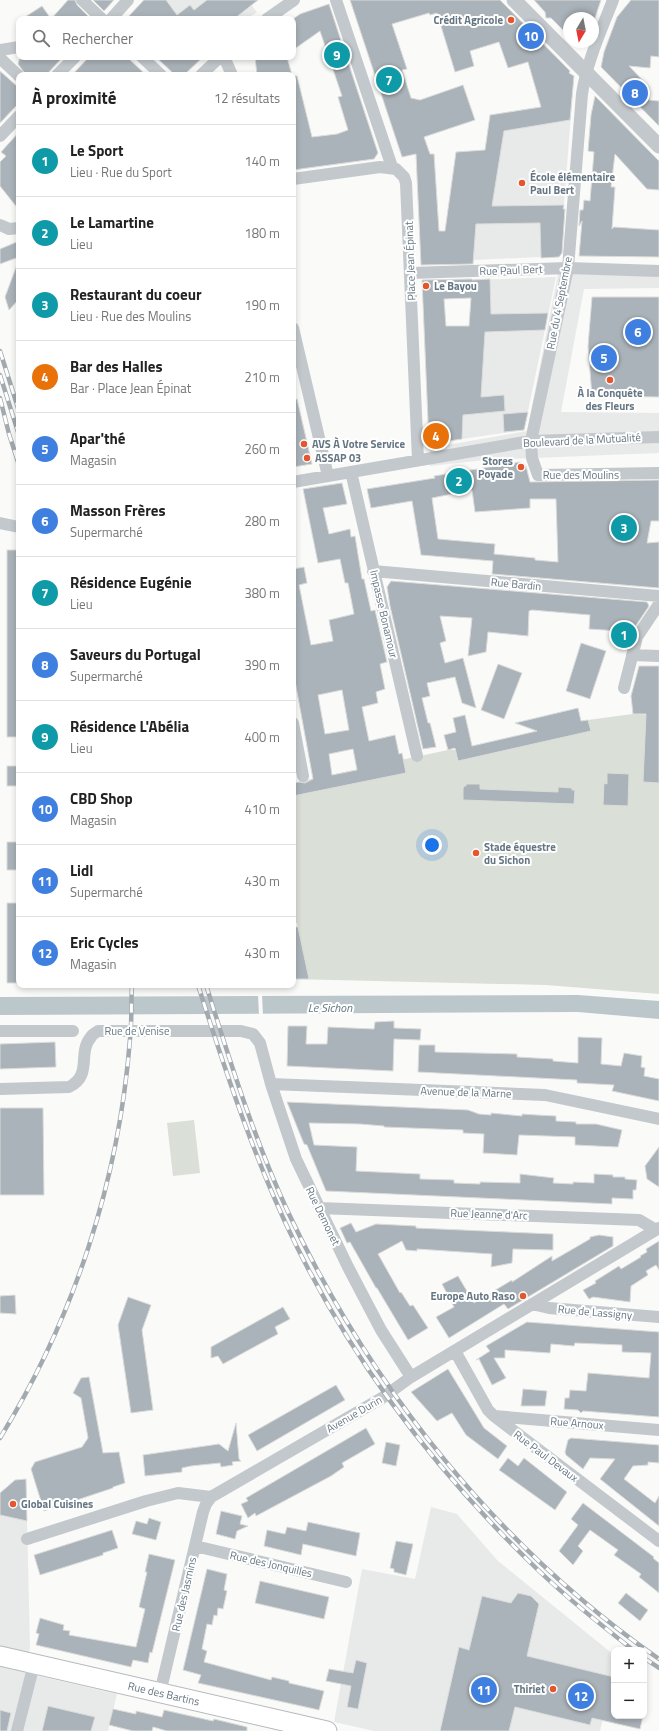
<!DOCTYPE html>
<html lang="fr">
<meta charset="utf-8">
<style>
:root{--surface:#fff;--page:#f2f2f2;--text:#222;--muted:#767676;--line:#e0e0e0;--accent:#0b8043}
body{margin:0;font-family:"Titillium Web",sans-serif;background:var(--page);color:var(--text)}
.controls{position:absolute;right:12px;bottom:12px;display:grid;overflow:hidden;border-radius:8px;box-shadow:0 2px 6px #0003}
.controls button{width:36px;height:36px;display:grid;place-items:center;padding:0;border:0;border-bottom:1px solid var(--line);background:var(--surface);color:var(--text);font:20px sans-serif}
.compass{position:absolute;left:563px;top:12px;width:36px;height:36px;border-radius:50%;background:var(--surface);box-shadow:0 2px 6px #0003;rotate:190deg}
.you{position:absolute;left:432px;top:845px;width:14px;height:14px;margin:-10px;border:3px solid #fff;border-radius:50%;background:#1a73e8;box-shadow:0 0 0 6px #1a73e833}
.badge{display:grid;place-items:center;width:26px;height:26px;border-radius:50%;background:var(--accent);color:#fff;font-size:13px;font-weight:700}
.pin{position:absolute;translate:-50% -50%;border:2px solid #fff;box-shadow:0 1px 4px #0006}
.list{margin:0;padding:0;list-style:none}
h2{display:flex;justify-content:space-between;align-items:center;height:52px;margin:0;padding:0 16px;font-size:17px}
h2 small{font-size:13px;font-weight:400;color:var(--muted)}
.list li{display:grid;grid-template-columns:26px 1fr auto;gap:12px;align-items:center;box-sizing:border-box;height:72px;padding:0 16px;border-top:1px solid var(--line)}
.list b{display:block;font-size:15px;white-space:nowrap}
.list p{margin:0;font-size:13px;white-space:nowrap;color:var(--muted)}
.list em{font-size:13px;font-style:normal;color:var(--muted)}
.icon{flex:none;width:22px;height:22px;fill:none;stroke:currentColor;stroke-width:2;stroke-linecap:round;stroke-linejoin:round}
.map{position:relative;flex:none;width:659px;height:1731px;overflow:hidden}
.search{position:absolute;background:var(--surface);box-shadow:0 2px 6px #0003;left:16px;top:16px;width:280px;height:44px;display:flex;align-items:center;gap:10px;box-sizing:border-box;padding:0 14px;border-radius:8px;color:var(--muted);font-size:15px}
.panel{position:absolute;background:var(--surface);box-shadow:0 2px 6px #0003;left:16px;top:72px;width:280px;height:916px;border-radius:8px}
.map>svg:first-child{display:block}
.built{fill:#e8e9e9}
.green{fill:#dadfd7}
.water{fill:#bbc7cb}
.pier{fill:#fafaf8}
.building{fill:#aab3b9;stroke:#dcdcda;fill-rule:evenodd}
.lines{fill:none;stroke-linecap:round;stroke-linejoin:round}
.primary-casing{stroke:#b5babe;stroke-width:21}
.minor{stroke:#c3c8cc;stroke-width:12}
.tertiary{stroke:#c3c8cc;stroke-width:15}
.primary{stroke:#fff;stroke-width:19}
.rail-casing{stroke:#a2aab0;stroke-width:4.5}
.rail{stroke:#fff;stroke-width:3;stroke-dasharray:9;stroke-linecap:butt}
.poi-dot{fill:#e4572e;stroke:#fff;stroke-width:1.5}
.labels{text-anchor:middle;stroke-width:4;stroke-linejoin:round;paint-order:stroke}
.poi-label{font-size:11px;font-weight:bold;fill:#657683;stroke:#fff;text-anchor:start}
.street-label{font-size:11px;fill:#657683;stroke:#fff}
.water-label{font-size:12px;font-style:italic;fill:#60757c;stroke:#fff}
</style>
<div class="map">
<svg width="659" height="1731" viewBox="0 0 659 1731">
<rect width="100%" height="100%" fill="#fafaf8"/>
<path class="built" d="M146,0H247L257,12L246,19H161Z
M572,101L560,256L473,260L479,188L490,115Z
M559,269H659V288L584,289L561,412L659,413V453L485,460L430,466V448L527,431Z
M556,277L524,430L462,439L472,280Z
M26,1479L30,1647L25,1673L117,1694L108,1731H0V1493L15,1480Z
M431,1507L457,1514L498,1561L614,1655V1673L600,1731H374L334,1722L362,1569L415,1579Z"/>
<path class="green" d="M633,714L659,715V994L546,985L293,979L299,935L297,923L293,924V783L448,750H456L588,720Z
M194,1120L200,1173L173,1176L167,1123Z"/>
<path class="water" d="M578,995L659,1001V1019L578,1012L0,1015V997Z"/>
<path class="pier" d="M258,994H262L263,1016H259Z"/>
<path class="building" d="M68,0H75L77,5L91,19H22L42,6L51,19Z
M93,0H114L104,11Z
M144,0H166L177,15L190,5L194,10L207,0H258L234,19H126Z
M350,0H500L570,71L569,73L574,76L570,120L504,131L492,206L564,205L563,209H565L562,253L559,257L541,258L540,223L476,224L473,264L421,265L416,154L402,157ZM429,13L430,15L437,13L455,72L474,66L470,51L499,42L508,68L528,62L541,107L490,115L485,150L456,152L445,231H439L434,154H430L424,137L475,120L463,85L420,100L411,98L402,70L407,69L392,24Z
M534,0H601L595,18H569V36L551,18H546L545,12Z
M631,0H659V57L651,56L650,68L629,66L649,87V100L659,101V126L601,67L604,52L617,17Z
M329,4L378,153L374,159L293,170V76H297L312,137L337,134L348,130L338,97L342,96L320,31L293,50V19L300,14Z
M20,57H63L46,75H26L18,64Z
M89,57H127L146,75H72Z
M156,57H203L184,75H175Z
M255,57H287L292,75H257Z
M0,71L19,88V103L0,123Z
M595,96L659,161V190L647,189L615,154L611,187H615L612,229L614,227L659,230V257L579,256L582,221L579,226L580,210H583L584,200L590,201L594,152L588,151L591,115Z
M19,132V210L0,186V162L6,156L1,152Z
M19,241V257L0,264V249Z
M18,262H19V299L9,310L5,297Z
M472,279V280L490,279L491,314L548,313L545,330L485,332L481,397L504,395L505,411L463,415L462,439L429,444L422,280ZM471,298L469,326H446L444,299Z
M592,297H659V397L592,396L588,346Z
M297,399L312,464L293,467V400Z
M528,412L524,430L504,432L503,414Z
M520,462L526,466L530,482L659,480V521H651L647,543L659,542V588L492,574L493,561L421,555L412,501L371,508L367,489L435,478L434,476ZM472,490L475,512L530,508V499H556L558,562L535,560V558L494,554L495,544L438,539L432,498Z
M342,483L347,504L323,508L329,534L350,529L351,537L355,536L362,579H364L371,611L375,610L387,662L380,664L385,689L376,692L378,703L362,707L369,741L395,735L399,754L402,753L406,773L293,796V783L299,782L305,783L313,779L293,670V569L304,567L307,583L299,585L311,645L333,641L329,620L354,614L348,583H345L340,559L318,563L303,489ZM342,690L349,730L325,734L318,695ZM353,749L357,770L332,775L329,754Z
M7,550H18L19,737H7Z
M391,581L647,602L649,606L627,639L618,638L619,631L589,629L590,615L532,610L529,611L528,636L488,632L486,652L468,656L472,618L440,616L446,641L440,643L445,663L463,658L476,708L462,703L455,677L427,683L430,696L422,698L428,723H430L436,747L423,749L390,606L387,587Z
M581,643L606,651L590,699L566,691Z
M498,664L522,673L504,719L481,710Z
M639,666H659V783L643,782L646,714H633L631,696Z
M578,708L581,721L588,720L591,731L458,761L455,748L448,750L444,735L456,732L453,718L465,715L472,746L537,731L515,723Z
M7,766H19V786H7Z
M607,773L629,774L628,806L603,805L604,783L607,784Z
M466,784H480V789L558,792V787L572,788V790H575L574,804L463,800V789L464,786H466Z
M7,842H19V870H7Z
M7,903H19V983H7Z
M293,927H298L309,979H293Z
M394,1021V1028L421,1029L420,1040L394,1039L393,1071L287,1066L288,1026H307L306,1044H327L328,1027L374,1029L375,1022Z
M578,1037L602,1038L601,1064L621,1066L624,1053L642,1056L641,1067L645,1068L644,1076L659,1079V1101L612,1091L614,1085L577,1083V1080L418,1072L419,1045H435V1052L517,1054V1057L553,1059V1061L578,1063Z
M55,1042L56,1067L0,1069V1044Z
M287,1102L468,1110L479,1114L491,1115V1113L522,1116V1114L537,1115L556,1116V1121L576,1122V1124H596L622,1130L618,1147L575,1145V1137L519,1135L517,1155L483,1153L484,1134L463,1133V1130L384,1127V1126L360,1124L309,1123L314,1145L357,1147L356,1171L420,1174V1179L454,1180V1183L480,1184V1182L520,1183V1174L554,1178L553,1183L573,1184V1182L594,1183V1174L613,1175V1177H625V1179L637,1180L636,1190H633V1199L612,1198V1204L326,1191L307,1145L304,1144Z
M0,1108H43L44,1195H0Z
M659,1147V1187L647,1179L645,1166Z
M351,1223L356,1232L376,1224L416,1226V1228L553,1234V1250L513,1249L512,1263L491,1267L492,1254L417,1249V1251L406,1250L402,1241L378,1254L400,1293L401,1292L410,1306L413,1305L428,1328L408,1340L377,1288H376L350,1242L347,1243L340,1228Z
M599,1235L613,1237V1246L508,1309L504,1304L449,1338L436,1317L454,1307L442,1284L458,1276L474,1303L512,1280V1282L552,1256V1261L590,1239V1237Z
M659,1241V1270L656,1265L646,1271L648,1275L631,1286L630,1302L593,1297L589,1299L583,1290L596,1283L595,1281L619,1266L621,1269L641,1257L640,1256L647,1252L646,1249Z
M15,1295L16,1314L0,1313V1296Z
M128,1297L151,1305L142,1330L153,1410L131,1413L118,1325Z
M283,1307L290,1319L275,1327L278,1334L223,1364L218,1356L211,1358V1347Z
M527,1322L659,1332V1417L583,1411L581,1413L578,1410L564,1409L565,1398H569L570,1390L586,1391L588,1373L649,1378L651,1353L622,1352V1345L575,1343L574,1346L551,1344L550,1353L505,1350V1358H494L506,1378L492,1385L479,1359L476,1360L490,1351L486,1346Z
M448,1369L484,1428L507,1446L498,1459L466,1435L452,1413L437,1421L411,1392Z
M89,1377L103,1453L119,1452L125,1483L113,1487V1488L44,1511L31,1469L35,1462L82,1447L88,1438L81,1398L73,1393L81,1378Z
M336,1385L345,1400L257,1451L248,1435Z
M523,1389L547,1391L545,1406H521Z
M236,1423L239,1459L241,1461L232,1462L233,1465L221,1467L220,1463L191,1466L182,1468V1472L145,1476L143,1455L219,1444L228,1451Z
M366,1428L375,1444L342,1463L344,1467L331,1476L256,1516L255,1513L248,1518L241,1504L248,1501L246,1498Z
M571,1438L659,1445V1463L648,1462V1465L633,1466L624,1479L655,1503L659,1496V1526L600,1479L615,1459L590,1458L583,1469L566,1455L565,1452L568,1440Z
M386,1442L400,1445L396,1466L382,1463Z
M508,1458L518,1466L524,1458L567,1492L555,1510L499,1470Z
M26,1479L27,1521L0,1515V1493L15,1480Z
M583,1503L654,1557L653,1558L659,1563V1593L639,1577L641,1574L614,1555L618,1550L590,1530L578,1546L583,1551L573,1565L559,1551L578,1525L571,1519Z
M221,1511L242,1516L240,1524L248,1526L237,1531L235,1539L216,1534Z
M149,1518L161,1522L156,1540L132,1534L136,1521L147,1524Z
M308,1522L360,1533L356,1556L303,1544L301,1555L264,1546L267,1530L285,1534L287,1527L306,1531Z
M112,1530L118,1548L103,1553V1555L40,1575L34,1555Z
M396,1541L413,1544L406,1575L394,1572V1569L390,1568Z
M149,1554L175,1560L152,1653L150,1652L148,1663L133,1660L131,1667L36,1645L39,1634L36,1633L40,1618L64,1625L63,1630L70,1631L69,1635L136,1647L145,1609L139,1607L147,1572H145Z
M207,1569L227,1574L224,1590L227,1591L223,1609L218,1608L217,1616L214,1615L212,1625L207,1624L202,1649L207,1651L204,1662L271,1680L272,1677L289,1681V1683L324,1691L319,1710L198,1683L201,1675L183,1670Z
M260,1581L329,1597L324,1619L255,1603Z
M518,1593L531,1596L539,1604L527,1656L614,1677V1716H643L640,1729L592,1718L590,1725L515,1707L509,1731H440L459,1647L469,1650L482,1596L511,1603Z
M626,1593L648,1610L640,1621L618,1603Z
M356,1660L367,1663L358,1709L347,1707L351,1686L326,1681L329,1669L353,1673Z
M48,1706L95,1717L91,1731H42Z
M113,1709L136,1714V1711L162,1717L164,1710L213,1721L214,1719L247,1727V1731H167L153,1727L152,1731H133L109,1725Z
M0,1710L11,1713L7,1731H0Z"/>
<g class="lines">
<g class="primary-casing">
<g id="primary">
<path id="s1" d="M0,1656L327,1731"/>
</g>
</g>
<path class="minor" d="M82,0L102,19
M336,0L392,167
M613,0C601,31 587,61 582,94L568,268L531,441L532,458L538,475L659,473
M111,19L128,0
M267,19L294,0
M0,50L19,47
M142,57L161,75
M224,57L232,75
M0,58L19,76
M57,75L75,57
M201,75L220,57
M0,136L19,116
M293,179L380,167L396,169L404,177L406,183L418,460
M0,225L9,229L19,228
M411,273L568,268L659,271
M293,328L328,476
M351,472L417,756
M293,482L531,441L659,437
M0,523L19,527
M373,571L659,596
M632,655L659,656
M624,688L637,637L659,604
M293,723L303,776
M0,1031H73
M271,1084L545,1095L659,1119
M0,1089L69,1087C93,1075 77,1053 91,1037C92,1034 96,1033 98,1031H241L253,1034L260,1043L271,1084L296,1159L348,1267L381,1330L411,1377
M319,1208L639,1220L656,1230
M532,1304L549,1308L659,1317
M455,1351L488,1410L494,1416L659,1541
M494,1416L659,1430
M27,1539L146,1501L178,1493L211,1497L382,1398L411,1377L659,1228
M195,1546L346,1582
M160,1693L203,1512L206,1504L211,1497
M17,1731L34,1664"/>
<path class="tertiary" d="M514,0L659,146"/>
<use href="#primary" class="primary"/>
<g class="rail-casing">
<path id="rail" d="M0,351L19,411
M0,375L19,435
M0,398L9,434L19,465
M198,985C226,1073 255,1161 295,1243C355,1365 439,1475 537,1569C567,1598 600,1624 633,1650
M206,985C230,1061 254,1139 288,1212C371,1388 499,1548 659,1659
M0,1438C74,1318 119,1181 130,1039C132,1021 131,1003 132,985
M644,1658L659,1668"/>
</g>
<use href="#rail" class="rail"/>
</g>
<g class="poi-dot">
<circle cx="511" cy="20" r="4"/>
<circle cx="522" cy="183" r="4"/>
<circle cx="426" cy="286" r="4"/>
<circle cx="610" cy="380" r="4"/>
<circle cx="304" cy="444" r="4"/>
<circle cx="307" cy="458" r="4"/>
<circle cx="521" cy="467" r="4"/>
<circle cx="476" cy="853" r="4"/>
<circle cx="523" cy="1296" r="4"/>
<circle cx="13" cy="1504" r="4"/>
<circle cx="553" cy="1689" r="4"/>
</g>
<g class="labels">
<g class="poi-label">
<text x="503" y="24" text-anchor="end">Crédit Agricole</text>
<text x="530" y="181">École élémentaire<tspan x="530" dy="13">Paul Bert</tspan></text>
<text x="434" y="290">Le Bayou</text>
<text x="610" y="397" text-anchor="middle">À la Conquête<tspan x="610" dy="13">des Fleurs</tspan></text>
<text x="312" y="448">AVS À Votre Service</text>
<text x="315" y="462">ASSAP 03</text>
<text x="513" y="465" text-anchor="end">Stores<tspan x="513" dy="13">Poyade</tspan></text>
<text x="484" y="851">Stade équestre<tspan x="484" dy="13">du Sichon</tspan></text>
<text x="515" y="1300" text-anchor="end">Europe Auto Raso</text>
<text x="21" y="1508">Global Cuisines</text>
<text x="545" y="1693" text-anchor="end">Thiriet</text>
</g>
<g class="street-label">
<text transform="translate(410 261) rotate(-92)" y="4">Place Jean Épinat</text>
<text transform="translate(511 270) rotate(-2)" y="4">Rue Paul Bert</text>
<text transform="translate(559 303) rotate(-79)" y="4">Rue du 4 Septembre</text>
<text transform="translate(582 440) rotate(-3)" y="4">Boulevard de la Mutualité</text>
<text x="581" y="479">Rue des Moulins</text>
<text transform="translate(516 584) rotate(5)" y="4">Rue Bardin</text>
<text transform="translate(384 614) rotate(77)" y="4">Impasse Bonamour</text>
<text x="137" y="1035">Rue de Venise</text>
<text transform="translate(466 1092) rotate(2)" y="4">Avenue de la Marne</text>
<text transform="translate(489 1214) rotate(2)" y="4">Rue Jeanne d'Arc</text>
<text transform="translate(323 1216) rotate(64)" y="4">Rue Demonet</text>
<text transform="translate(595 1312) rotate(5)" y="4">Rue de Lassigny</text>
<text transform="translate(354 1414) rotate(-30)" y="4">Avenue Durin</text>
<text transform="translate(577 1423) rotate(5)" y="4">Rue Arnoux</text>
<text transform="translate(546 1456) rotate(37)" y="4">Rue Paul Devaux</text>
<text transform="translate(271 1564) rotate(13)" y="4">Rue des Jonquilles</text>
<text transform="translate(184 1594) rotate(-77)" y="4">Rue des Jasmins</text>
<text dy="4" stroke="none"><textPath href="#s1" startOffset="168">Rue des Bartins</textPath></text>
</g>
<g class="water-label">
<text x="330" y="1012">Le Sichon</text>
</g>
</g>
</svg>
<div class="controls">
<button>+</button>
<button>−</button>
</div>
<svg class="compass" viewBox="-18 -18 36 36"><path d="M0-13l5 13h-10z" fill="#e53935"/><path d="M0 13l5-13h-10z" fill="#767676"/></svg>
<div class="you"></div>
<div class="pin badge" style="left:624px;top:635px;background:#0f9aa8">1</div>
<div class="pin badge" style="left:459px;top:481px;background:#0f9aa8">2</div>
<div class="pin badge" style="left:624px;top:528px;background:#0f9aa8">3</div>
<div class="pin badge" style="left:436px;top:436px;background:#e8710a">4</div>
<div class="pin badge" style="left:604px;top:358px;background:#3f7fe0">5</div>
<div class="pin badge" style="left:638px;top:332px;background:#3f7fe0">6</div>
<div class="pin badge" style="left:389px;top:80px;background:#0f9aa8">7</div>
<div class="pin badge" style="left:635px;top:93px;background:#3f7fe0">8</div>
<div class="pin badge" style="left:337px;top:55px;background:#0f9aa8">9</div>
<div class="pin badge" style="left:531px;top:36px;background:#3f7fe0">10</div>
<div class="pin badge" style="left:484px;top:1690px;background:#3f7fe0">11</div>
<div class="pin badge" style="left:581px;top:1696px;background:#3f7fe0">12</div>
<div class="search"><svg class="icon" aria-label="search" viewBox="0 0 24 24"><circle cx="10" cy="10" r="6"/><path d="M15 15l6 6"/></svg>Rechercher</div>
<section class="panel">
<h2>À proximité<small>12 résultats</small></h2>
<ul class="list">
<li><span class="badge" style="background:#0f9aa8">1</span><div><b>Le Sport</b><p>Lieu · Rue du Sport</p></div><em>140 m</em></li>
<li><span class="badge" style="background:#0f9aa8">2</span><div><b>Le Lamartine</b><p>Lieu</p></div><em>180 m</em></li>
<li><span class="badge" style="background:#0f9aa8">3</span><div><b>Restaurant du coeur</b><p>Lieu · Rue des Moulins</p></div><em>190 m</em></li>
<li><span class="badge" style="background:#e8710a">4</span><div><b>Bar des Halles</b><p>Bar · Place Jean Épinat</p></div><em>210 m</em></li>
<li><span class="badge" style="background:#3f7fe0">5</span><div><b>Apar'thé</b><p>Magasin</p></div><em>260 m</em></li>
<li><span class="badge" style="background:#3f7fe0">6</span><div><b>Masson Frères</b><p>Supermarché</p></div><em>280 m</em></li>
<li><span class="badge" style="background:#0f9aa8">7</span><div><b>Résidence Eugénie</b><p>Lieu</p></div><em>380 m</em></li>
<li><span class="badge" style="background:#3f7fe0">8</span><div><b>Saveurs du Portugal</b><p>Supermarché</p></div><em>390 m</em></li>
<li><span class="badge" style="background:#0f9aa8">9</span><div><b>Résidence L'Abélia</b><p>Lieu</p></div><em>400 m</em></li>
<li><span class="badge" style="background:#3f7fe0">10</span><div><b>CBD Shop</b><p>Magasin</p></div><em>410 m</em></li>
<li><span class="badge" style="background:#3f7fe0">11</span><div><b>Lidl</b><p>Supermarché</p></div><em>430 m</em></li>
<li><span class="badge" style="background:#3f7fe0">12</span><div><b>Eric Cycles</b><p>Magasin</p></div><em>430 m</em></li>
</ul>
</section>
</div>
